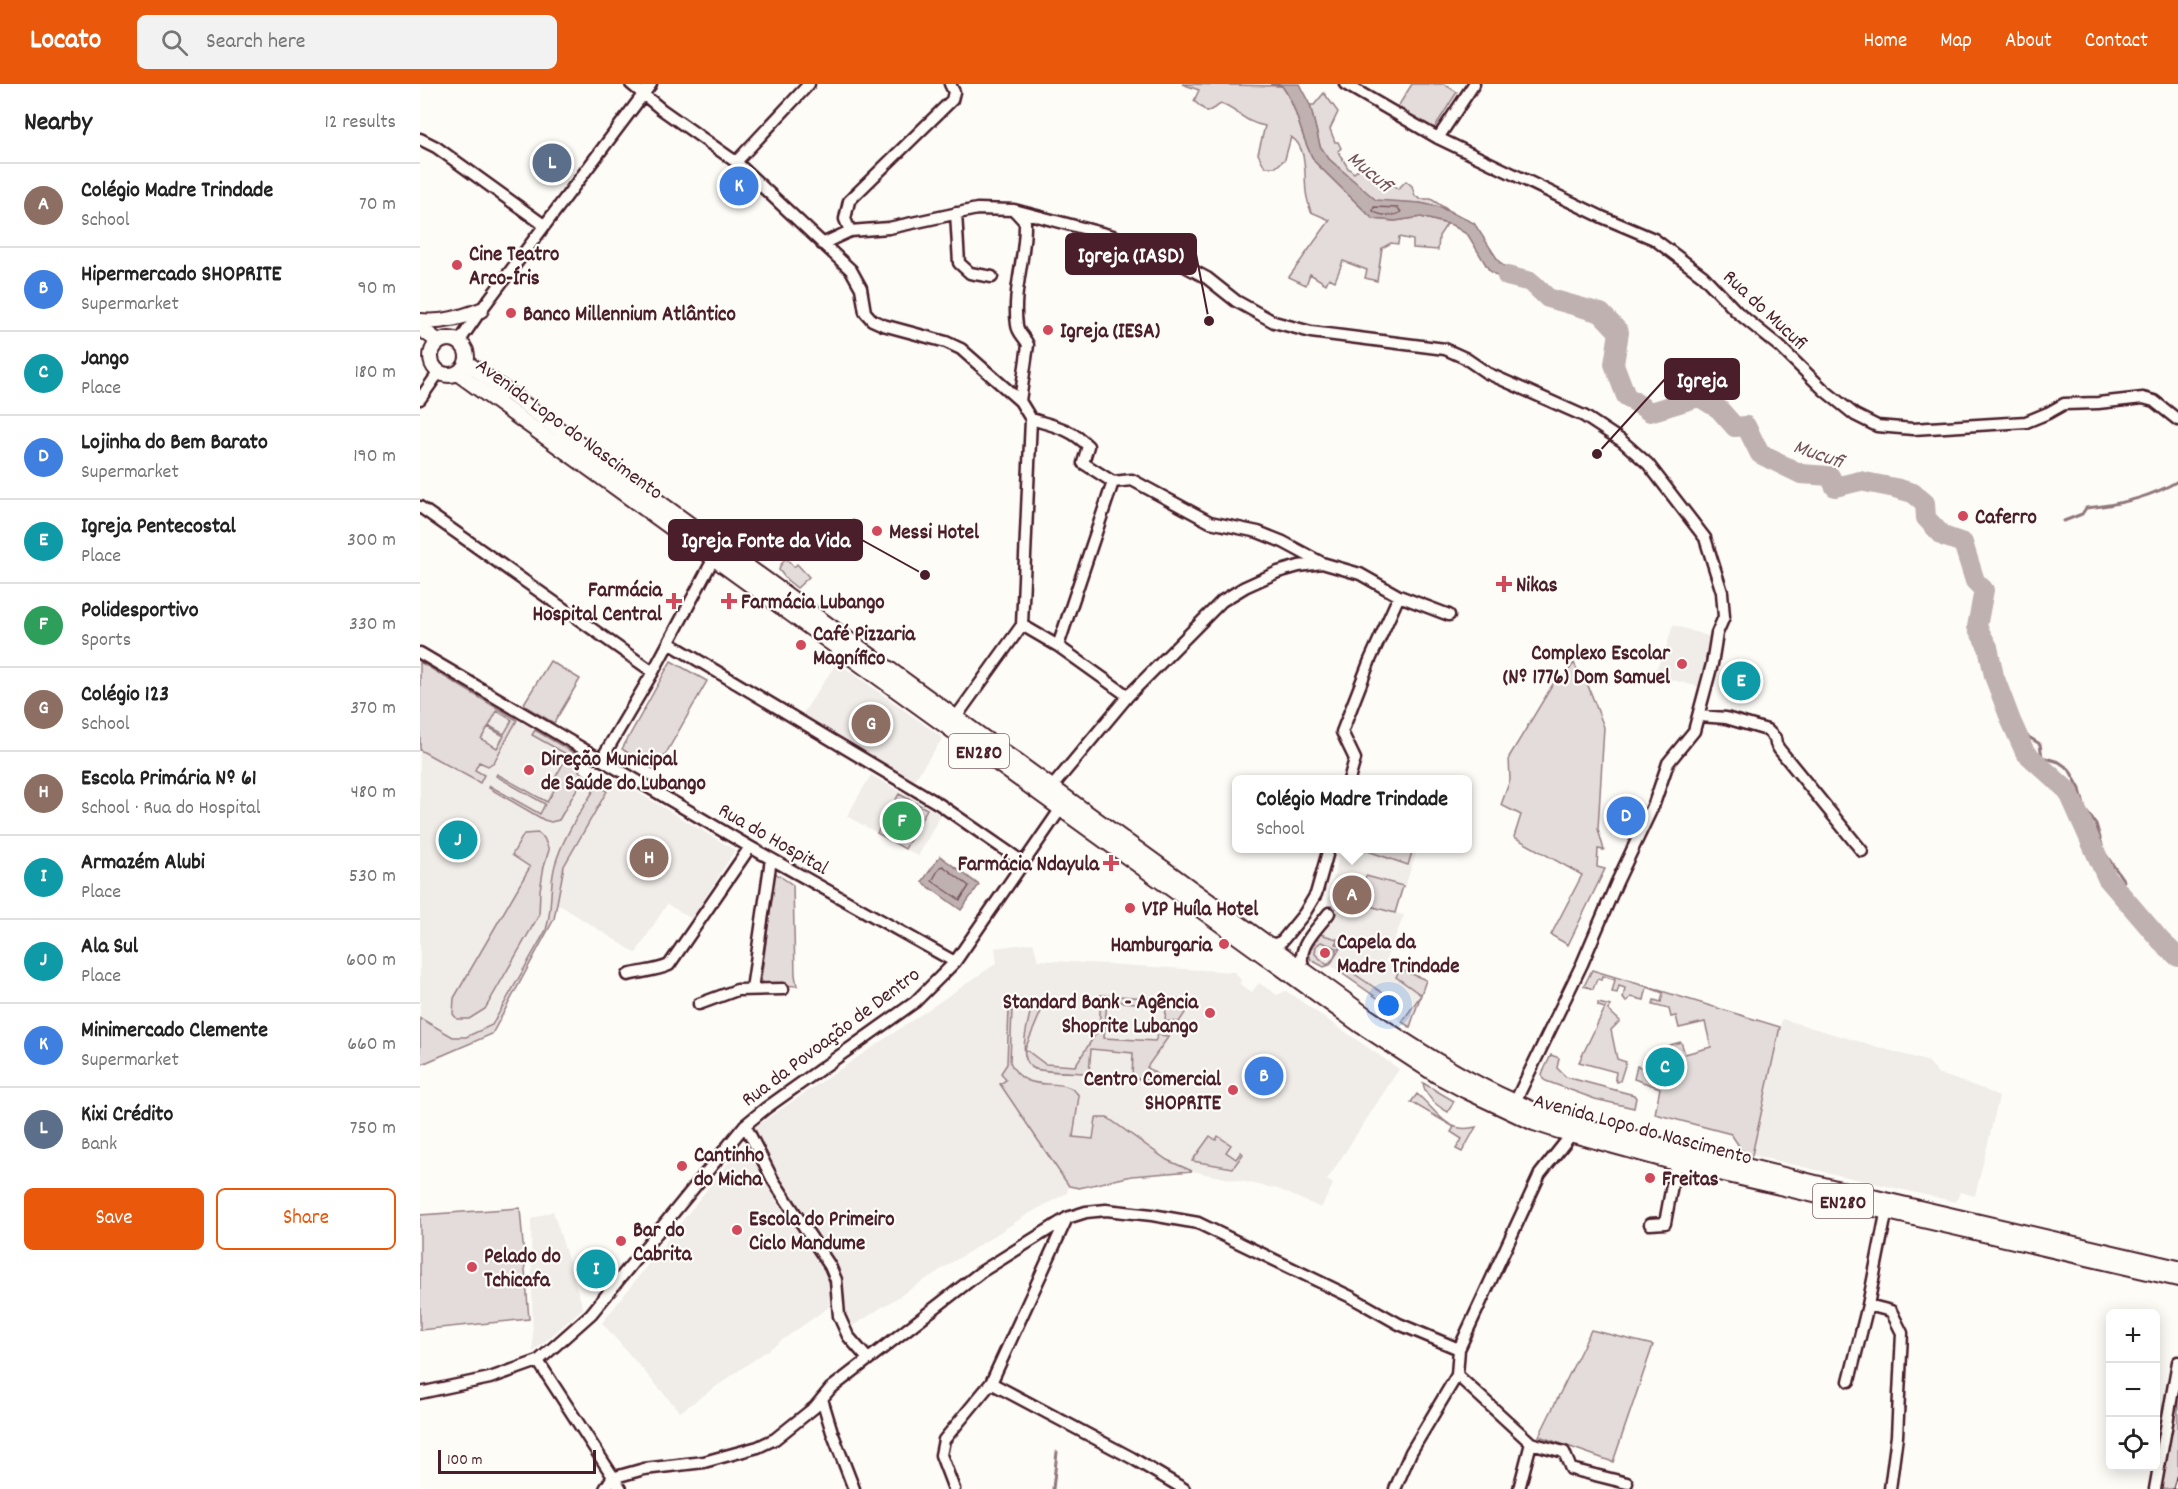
<!DOCTYPE html>
<meta charset="utf-8">
<style>
:root{--surface:#fff;--page:#f2f2f2;--text:#222;--muted:#767676;--line:#e0e0e0;--accent:#ea580c}
body{margin:0;font-family:Dekko,sans-serif;background:var(--page);color:var(--text)}
.controls{position:absolute;right:18px;bottom:18px;display:grid;overflow:hidden;border-radius:9px;box-shadow:0 3px 15px #0003}
.controls button{width:54px;height:54px;display:grid;place-items:center;padding:0;border:0;border-bottom:2px solid var(--line);background:var(--surface);color:var(--text);font:30px sans-serif}
.scale{position:absolute;left:18px;bottom:15px;width:158px;box-sizing:border-box;padding-left:6px;border:3px solid #4a1f2b;border-top:0;font-size:16px;line-height:21px;white-space:nowrap;color:#4a1f2b;-webkit-text-stroke:4px #fdfcf7;paint-order:stroke}
.you{position:absolute;left:969px;top:922px;width:21px;height:21px;margin:-15px;border:4px solid #fff;border-radius:50%;background:#1a73e8;box-shadow:0 0 0 9px #1a73e833}
.badge{display:grid;place-items:center;width:39px;height:39px;border-radius:50%;background:var(--accent);color:#fff;font-size:20px;font-weight:700}
.pin{position:absolute;translate:-50% -50%;border:3px solid #fff;box-shadow:0 2px 6px #0006}
.popup{position:absolute;left:812px;top:691px;width:240px;height:78px;box-sizing:border-box;display:grid;place-content:center;border-radius:9px;background:var(--surface);filter:drop-shadow(0 2px 4px #0005);font-size:20px;white-space:nowrap;color:var(--muted)}
.popup b{font-size:22px;color:var(--text)}
.popup::after{content:'';position:absolute;left:50%;top:100%;margin-left:-12px;border:12px solid transparent;border-top-color:var(--surface)}
.list{margin:0;padding:0;list-style:none}
h2{display:flex;justify-content:space-between;align-items:center;height:78px;margin:0;padding:0 24px;font-size:26px}
h2 small{font-size:20px;font-weight:400;color:var(--muted)}
.list li{display:grid;grid-template-columns:39px 1fr auto;gap:18px;align-items:center;box-sizing:border-box;height:84px;padding:0 24px;border-top:2px solid var(--line)}
.list b{display:block;font-size:22px;white-space:nowrap}
.list p{margin:0;font-size:20px;white-space:nowrap;color:var(--muted)}
.list em{font-size:20px;font-style:normal;color:var(--muted)}
.actions{display:flex;gap:12px;padding:18px 24px}
.actions a{flex:1;padding:14px 0;border:2px solid var(--accent);border-radius:9px;text-align:center;font-size:21px;color:var(--accent)}
.actions .main{background:var(--accent);color:#fff}
.icon{flex:none;width:33px;height:33px;fill:none;stroke:currentColor;stroke-width:2;stroke-linecap:round;stroke-linejoin:round}
.map{position:relative;flex:none;width:1758px;height:1405px;overflow:hidden}
header{display:flex;align-items:center;gap:36px;box-sizing:border-box;height:84px;padding:0 30px;background:var(--accent);color:#fff}
header strong{font-size:28px}
nav{display:flex;gap:33px;margin-inline-start:auto;font-size:21px}
.search{width:420px;height:54px;background:var(--page);display:flex;align-items:center;gap:15px;box-sizing:border-box;padding:0 21px;border-radius:9px;color:var(--muted);font-size:22px}
main{display:flex}
aside{flex:1;background:var(--surface)}
.map>svg:first-child{display:block}
.built{fill:#f0ece8}
.green{fill:#e3dcda;stroke:#967e82;stroke-width:1.5;fill-rule:evenodd}
.water{fill:#c0b1b1;stroke:#91777b;stroke-width:1.5}
.lines{fill:none;stroke-linecap:round;stroke-linejoin:round}
.shore{stroke:#795961;stroke-width:1.5}
.stream{stroke:#91777b;stroke-width:3}
.river{stroke:#c0b1b1;stroke-width:20}
.minor-casing{stroke:#4a1f2b;stroke-width:15}
.major-casing{stroke:#4a1f2b;stroke-width:18}
.minor{stroke:#fdfcf7;stroke-width:10}
.major{stroke:#fdfcf7;stroke-width:14}
.rail-casing{stroke:#4a1f2b;stroke-width:5}
.rail{stroke:#fdfcf7;stroke-width:3;stroke-dasharray:9;stroke-linecap:butt}
.poi-dot{fill:#d1495b;stroke:#fdfcf7;stroke-width:2}
.labels{text-anchor:middle;stroke-width:4.5;stroke-linejoin:round;paint-order:stroke}
.shield{fill:#fdfcf7;stroke:#806168;stroke-width:1.5}
.shield-label{font-size:20px;font-weight:bold;fill:#4a1f2b}
.poi-label{font-size:21px;font-weight:bold;fill:#4a1f2b;stroke:#fdfcf7;text-anchor:start}
.street-label{font-size:21px;fill:#4a1f2b;stroke:#fdfcf7}
.water-label{font-size:22px;font-style:italic;fill:#73525a;stroke:#fdfcf7}
.leader{fill:none;stroke:#4a1f2b;stroke-width:2}
.callout-dot{fill:#4a1f2b;stroke:#fdfcf7;stroke-width:2}
.callout{fill:#4a1f2b;stroke:#4a1f2b;stroke-width:2}
.callout-label{font-size:22px;text-anchor:middle;font-weight:bold;fill:#fff}
</style>
<header>
<strong>Locato</strong>
<div class="search"><svg class="icon" aria-label="search" viewBox="0 0 24 24"><circle cx="10" cy="10" r="6"/><path d="M15 15l6 6"/></svg>Search here</div>
<nav><a>Home</a><a>Map</a><a>About</a><a>Contact</a></nav>
</header>
<main>
<aside>
<h2>Nearby<small>12 results</small></h2>
<ul class="list">
<li><span class="badge" style="background:#8d6e63">A</span><div><b>Colégio Madre Trindade</b><p>School</p></div><em>70 m</em></li>
<li><span class="badge" style="background:#3f7fe0">B</span><div><b>Hipermercado SHOPRITE</b><p>Supermarket</p></div><em>90 m</em></li>
<li><span class="badge" style="background:#0f9aa8">C</span><div><b>Jango</b><p>Place</p></div><em>180 m</em></li>
<li><span class="badge" style="background:#3f7fe0">D</span><div><b>Lojinha do Bem Barato</b><p>Supermarket</p></div><em>190 m</em></li>
<li><span class="badge" style="background:#0f9aa8">E</span><div><b>Igreja Pentecostal</b><p>Place</p></div><em>300 m</em></li>
<li><span class="badge" style="background:#2e9e5b">F</span><div><b>Polidesportivo</b><p>Sports</p></div><em>330 m</em></li>
<li><span class="badge" style="background:#8d6e63">G</span><div><b>Colégio 123</b><p>School</p></div><em>370 m</em></li>
<li><span class="badge" style="background:#8d6e63">H</span><div><b>Escola Primária Nº 61</b><p>School · Rua do Hospital</p></div><em>480 m</em></li>
<li><span class="badge" style="background:#0f9aa8">I</span><div><b>Armazém Alubi</b><p>Place</p></div><em>530 m</em></li>
<li><span class="badge" style="background:#0f9aa8">J</span><div><b>Ala Sul</b><p>Place</p></div><em>600 m</em></li>
<li><span class="badge" style="background:#3f7fe0">K</span><div><b>Minimercado Clemente</b><p>Supermarket</p></div><em>660 m</em></li>
<li><span class="badge" style="background:#5c6f8a">L</span><div><b>Kixi Crédito</b><p>Bank</p></div><em>750 m</em></li>
</ul>
<div class="actions"><a class="main">Save</a><a>Share</a></div>
</aside>
<div class="map">
<svg width="1758" height="1405" viewBox="0 0 1758 1405">
<rect width="100%" height="100%" fill="#fdfcf7"/>
<filter id="ink" filterUnits="userSpaceOnUse"><feTurbulence type="fractalNoise" baseFrequency=".0167" numOctaves="2"/><feDisplacementMap in="SourceGraphic" scale="12" xChannelSelector="R" yChannelSelector="G"/><feConvolveMatrix kernelMatrix="1 2 1 2 8 2 1 2 1" color-interpolation-filters="sRGB"/></filter>
<g filter="url(#ink)">
<path class="built" d="M1253,541L1291,553L1280,603L1233,591L1245,567Z
M0,578L164,675L159,687L178,699L177,701L187,707L195,695L315,766L272,835L247,820L216,869L138,820L134,835L72,950L0,981Z
M417,578L523,654L494,696L382,631Z
M451,691L521,731L498,772L427,732Z
M921,765H998L975,829L984,831L965,878L1006,896L990,943L971,931L963,918L910,881L904,883L891,876L888,866L913,831L905,828Z
M613,859L618,876L814,888L821,896L820,900L832,908L839,899L857,911L866,907L979,985L907,1096L913,1100L901,1124L858,1105L772,1087L712,1092L659,1104L649,1102L647,1109L608,1130L431,1243L427,1232L421,1191L353,1083L333,1044L577,879L575,864Z
M1362,935L1509,978L1517,989L1563,1005L1579,1013L1555,1112L1540,1108L1536,1118L1332,1071Z
M326,1056L346,1099L410,1194L409,1223L260,1328L182,1239Z
M133,1127L163,1224L113,1268L111,1135Z"/>
<path class="green" d="M762,0L862,2C879,25 880,55 895,78L953,135L975,137L1001,133L1027,140L1019,152L1018,166L993,164V156L979,153L978,160L971,159L962,164L957,197L945,194L947,186L923,177L915,197L909,194L906,200L890,190L886,201L869,193L910,136L891,128C889,122 887,115 886,108C884,91 888,63 871,53L865,75L856,83H845L838,70L845,42C823,38 818,26 801,20L787,28L774,17L779,6Z
M992,0H1024L1037,8L1013,46L977,24Z
M904,9L918,28L910,45L915,58H918L921,64L918,67L928,84L934,89L940,84L944,87L951,81L957,88L951,94L955,98L961,92L978,105L986,97L992,102L995,112L1000,115H1011L1034,130L1019,123L1000,119L956,117L909,75L900,62L890,21H894Z
M366,474L374,483L377,480L389,493L377,504L367,496L359,486L360,482Z
M130,577L160,595L134,639L103,621Z
M251,577L287,597L236,687L202,665Z
M0,578L97,636L74,678L68,682L59,678L55,686L64,691L60,699L0,666ZM77,627L92,636L84,650L69,642ZM68,643L84,652L77,664L61,655Z
M1154,579L1163,598L1167,599L1184,643L1178,745L1184,766L1178,765L1177,783L1185,785L1148,861L1131,851L1162,791L1094,753L1101,731L1081,721L1090,696L1089,673L1136,595L1142,596Z
M115,646L164,675L159,687L165,691L139,736L131,738L124,736L69,704L70,702L120,730L125,720L76,692L77,690L127,718L136,703L131,701L148,671L112,651Z
M177,701L187,707L144,782L134,835L72,950L0,981V934L33,953H46L72,941L126,846C133,824 129,802 135,781C143,752 162,726 177,701Z
M479,710L507,725L485,765L457,749Z
M118,749L124,754L129,766L124,782L120,806L119,831L65,925L49,935H37L33,930L34,914L110,783L92,771L104,750Z
M942,765H993L988,781Z
M355,789L373,801L375,891L377,902L344,900L341,896Z
M946,792L983,802L975,829L939,819Z
M900,850L917,855L916,860L922,861L910,881L904,883L891,876L888,866ZM901,858L917,864L914,874L907,881L895,870L896,862Z
M927,885L967,912L963,918L923,890Z
M980,885L1006,896L990,943L982,938L1001,911L976,893Z
M1172,886L1360,943L1332,1071L1328,1078L1323,1077V1068L1311,1050L1235,1030L1240,1004L1214,995L1217,982L1227,985L1250,961L1261,958L1265,970L1291,963L1285,938L1259,944L1256,932L1251,933L1249,925L1233,921L1234,916L1241,918L1243,909L1227,903L1224,916L1211,913L1206,918L1203,914L1205,904L1199,902L1197,909L1192,908L1195,896L1183,892L1182,896L1177,895L1173,905L1164,902Z
M681,911L773,917L759,938L745,937L746,921L687,917L684,954L735,957L738,951L749,952L727,983L740,993L737,997L712,994L713,969L671,965L669,989C657,988 622,989 613,984C595,974 610,932 613,917L616,914L625,918L605,965L625,980L655,982L679,945Z
M602,915L603,917L592,925L590,978C606,1015 644,988 659,1012L653,1053L673,1055L676,1034H688L747,1076L772,1087L712,1092L659,1104L649,1102L580,1000L586,996L581,989L587,980L589,924Z
M1178,919L1191,922L1188,926L1200,937L1191,946L1197,975L1206,978L1200,997L1197,998L1195,994L1196,988L1159,978L1185,924L1178,922Z
M1131,971L1139,974L1137,984L1146,993L1214,1011L1216,1014L1214,1024L1175,1015L1126,997L1123,995L1122,990Z
M1003,999L1034,1017L1028,1028C1017,1022 1005,1012 1003,999Z
M997,1010C1016,1025 1026,1051 1056,1043L1042,1068L1036,1065L1042,1055L1031,1048L1034,1043L991,1018Z
M790,1052L796,1056L798,1052L811,1061L806,1068L816,1075L821,1068L823,1070L813,1084L772,1077Z
M100,1124L109,1235L0,1246V1131Z
M1171,1246L1233,1261L1193,1378L1119,1352Z
M1758,1278V1394L1755,1405H1735Z"/>
<path class="water" d="M850,0H879L890,21L900,62L909,75L956,116L1000,119L1019,123L1054,139L1080,179L1088,185L1115,193L1111,205L1081,195L1069,186L1048,151L1032,141L1001,133L975,137L953,135L895,78C880,55 879,25 862,2Z
M433,436L439,443L420,459L414,452Z
M520,772L559,801L541,826L502,798Z"/>
<g class="lines">
<path class="shore" d="M954,123L978,124L981,128C975,133 959,132 953,127Z
M523,782L549,802L540,816L512,797L520,783Z"/>
<path class="stream" d="M1644,437L1662,430L1666,424C1697,421 1731,413 1758,397
M1594,644L1620,660L1622,673L1639,678L1649,685L1660,705L1665,726L1676,740L1684,768L1704,797
M633,1405L637,1368"/>
<path class="river" d="M1087,192L1111,198L1128,214L1181,229L1199,248L1194,280L1206,312L1230,328L1279,313L1299,325L1315,343L1326,342L1340,370L1381,390L1410,392L1415,403L1440,397L1475,404L1493,409L1505,419L1506,434L1523,452L1543,459L1555,497L1564,506L1557,543L1568,563L1574,592L1591,637L1605,668L1648,707L1687,794L1741,857L1758,873"/>
<g class="minor-casing">
<path id="minor" d="M211,0L241,25L316,78L415,171L431,186L441,204L445,228L452,236L463,241L526,258L541,265L600,317L611,335C634,342 650,344 668,362L663,379L693,398L712,396L790,438L838,448L863,458L902,479L940,490L979,512L1029,531
M925,0L1018,54L1182,133L1234,155L1283,192L1317,228L1360,263L1404,306L1435,331L1457,342L1493,345L1606,338L1628,329L1644,320L1678,319L1723,314L1734,317L1758,336
M1018,54L1054,0
M0,55L16,63L124,141
M316,78L389,0
M594,126L605,138C606,173 592,207 597,241C598,250 605,253 608,261L600,317
M536,129L539,179L550,189L572,193
M430,147L425,135L429,117L532,16L534,8L530,0
M402,160L430,147L469,144L557,125L594,126L693,152L744,171L787,194L816,217L854,238L891,248L1025,265L1045,274L1067,289L1164,332L1202,357L1228,380L1285,454L1302,508L1304,533L1297,549L1292,580L1274,647L1248,679L1234,720L1197,798L1162,880L1095,1018
M39,258L61,226L231,0
M0,315L19,288
M0,423L233,588
M602,541L611,335
M249,559L519,720L604,779
M638,562L693,398
M0,569L330,763L535,878
M708,612L802,517L825,503L858,488L879,482L902,479
M1279,632L1306,634L1347,646L1355,654L1356,660L1359,665L1442,767
M536,633L602,541L638,562L708,612L632,703
M181,676L233,588L296,470
M929,696L935,675L922,648L950,576L979,512
M846,859L856,860L862,857L884,830L896,810L909,764
M884,887C875,863 895,848 909,829
M208,891C222,887 236,887 249,881L330,763
M332,905L351,775
M279,920L317,906L363,905
M325,1041L353,1096L410,1182L416,1196L419,1232L428,1252L448,1275
M1230,1140L1245,1139L1256,1079
M1448,1221L1471,1227L1482,1249L1477,1352L1470,1405
M118,1277L201,1405
M1037,1291L1111,1359L1144,1368L1151,1385L1207,1399
M1429,1297L1448,1221L1468,1120
M571,1299L712,1374L764,1405
M0,1309L70,1294L118,1277L171,1230L325,1041L346,1024L495,918L535,878L644,720
M402,1315L412,1348L434,1405
M185,1405L192,1394L224,1385L284,1378L338,1363L355,1355L395,1323L410,1305L561,1188L647,1134L666,1128L686,1126L732,1131L778,1139L931,1213L979,1240L1039,1265
M534,1405L521,1371L524,1356L571,1299L647,1134
M975,1405L991,1368L1037,1291L1039,1265L1120,1090L1151,1051
M1099,1405L1111,1359
M1735,1405L1758,1278"/>
</g>
<g class="major-casing">
<path id="major" d="M0,237C22,239 40,234 61,226
M0,244L19,258
M11 273a18 18 0 1 1 36 0a18 18 0 1 1-36 0Z
M46,278L946,931C1012,976 1081,1019 1159,1041L1469,1117L1758,1184
M37,289L941,942L1016,991L1046,1007L1114,1039L1139,1047L1256,1079L1758,1195"/>
</g>
<use href="#minor" class="minor"/>
<use href="#major" class="major"/>
<g class="rail-casing">
<path id="rail" d="M1755,1405L1758,1393"/>
</g>
<use href="#rail" class="rail"/>
</g>
</g>
<g class="poi-dot">
<circle cx="37" cy="181" r="6"/>
<circle cx="91" cy="229" r="6"/>
<circle cx="628" cy="246" r="6"/>
<circle cx="1543" cy="432" r="6"/>
<circle cx="457" cy="447" r="6"/>
<path d="M1081 491h6v6h6v6h-6v6h-6v-6h-6v-6h6z"/>
<path d="M251 508h6v6h6v6h-6v6h-6v-6h-6v-6h6z"/>
<path d="M306 508h6v6h6v6h-6v6h-6v-6h-6v-6h6z"/>
<circle cx="381" cy="561" r="6"/>
<circle cx="1262" cy="580" r="6"/>
<circle cx="109" cy="686" r="6"/>
<path d="M688 770h6v6h6v6h-6v6h-6v-6h-6v-6h6z"/>
<circle cx="710" cy="824" r="6"/>
<circle cx="804" cy="860" r="6"/>
<circle cx="905" cy="869" r="6"/>
<circle cx="790" cy="929" r="6"/>
<circle cx="813" cy="1006" r="6"/>
<circle cx="262" cy="1082" r="6"/>
<circle cx="1230" cy="1094" r="6"/>
<circle cx="317" cy="1146" r="6"/>
<circle cx="201" cy="1157" r="6"/>
<circle cx="52" cy="1183" r="6"/>
</g>
<g class="labels">
<g class="shield">
<rect x="529" y="650" width="60" height="34" rx="4.5"/>
<rect x="1393" y="1100" width="60" height="34" rx="4.5"/>
</g>
<g class="shield-label">
<text x="559" y="674">EN280</text>
<text x="1423" y="1124">EN280</text>
</g>
<g class="poi-label">
<text x="49" y="176">Cine Teatro<tspan x="49" dy="24">Arco-Íris</tspan></text>
<text x="103" y="236">Banco Millennium Atlântico</text>
<text x="640" y="253">Igreja (IESA)</text>
<text x="1555" y="439">Caferro</text>
<text x="469" y="454">Messi Hotel</text>
<text x="1096" y="507">Nikas</text>
<text x="242" y="512" text-anchor="end">Farmácia<tspan x="242" dy="24">Hospital Central</tspan></text>
<text x="321" y="524">Farmácia Lubango</text>
<text x="393" y="556">Café Pizzaria<tspan x="393" dy="24">Magnífico</tspan></text>
<text x="1250" y="575" text-anchor="end">Complexo Escolar<tspan x="1250" dy="24">(Nº 1776) Dom Samuel</tspan></text>
<text x="121" y="681">Direção Municipal<tspan x="121" dy="24">de Saúde do Lubango</tspan></text>
<text x="679" y="786" text-anchor="end">Farmácia Ndayula</text>
<text x="722" y="831">VIP Huíla Hotel</text>
<text x="917" y="864">Capela da<tspan x="917" dy="24">Madre Trindade</tspan></text>
<text x="792" y="867" text-anchor="end">Hamburgaria</text>
<text x="778" y="924" text-anchor="end">Standard Bank - Agência<tspan x="778" dy="24">Shoprite Lubango</tspan></text>
<text x="801" y="1001" text-anchor="end">Centro Comercial<tspan x="801" dy="24">SHOPRITE</tspan></text>
<text x="274" y="1077">Cantinho<tspan x="274" dy="24">do Micha</tspan></text>
<text x="1242" y="1101">Freitas</text>
<text x="329" y="1141">Escola do Primeiro<tspan x="329" dy="24">Ciclo Mandume</tspan></text>
<text x="213" y="1152">Bar do<tspan x="213" dy="24">Cabrita</tspan></text>
<text x="64" y="1178">Pelado do<tspan x="64" dy="24">Tchicafa</tspan></text>
</g>
<g class="street-label">
<text transform="translate(1346 225) rotate(43)" y="7">Rua do Mucufi</text>
<text transform="translate(150 344) rotate(36)" y="7">Avenida Lopo do Nascimento</text>
<text transform="translate(354 754) rotate(30)" y="7">Rua do Hospital</text>
<text transform="translate(410 952) rotate(-37)" y="7">Rua da Povoação de Dentro</text>
<text transform="translate(1223 1044) rotate(15)" y="7">Avenida Lopo do Nascimento</text>
</g>
<g class="water-label">
<text transform="translate(951 86) rotate(40)" y="8">Mucufi</text>
<text transform="translate(1399 368) rotate(19)" y="8">Mucufi</text>
</g>
</g>
<path class="leader" d="M789 237L776 170M1177 370L1245 295M505 491L442 456"/>
<g class="callout-dot">
<circle cx="789" cy="237" r="6"/>
<circle cx="1177" cy="370" r="6"/>
<circle cx="505" cy="491" r="6"/>
</g>
<g class="callout">
<rect x="646" y="150" width="130" height="40" rx="6"/>
<rect x="1245" y="275" width="74" height="40" rx="6"/>
<rect x="249" y="436" width="193" height="40" rx="6"/>
</g>
<g class="callout-label">
<text x="711" y="178">Igreja (IASD)</text>
<text x="1282" y="303">Igreja</text>
<text x="346" y="463">Igreja Fonte da Vida</text>
</g>
</svg>
<div class="controls">
<button>+</button>
<button>−</button>
<button><svg class="icon" aria-label="locate" viewBox="0 0 24 24"><circle cx="12" cy="12" r="6"/><path d="M12 2v4M12 18v4M2 12h4M18 12h4"/></svg></button>
</div>
<div class="scale">100 m</div>
<div class="you"></div>
<div class="pin badge" style="left:932px;top:811px;background:#8d6e63">A</div>
<div class="popup"><b>Colégio Madre Trindade</b>School</div>
<div class="pin badge" style="left:844px;top:992px;background:#3f7fe0">B</div>
<div class="pin badge" style="left:1245px;top:983px;background:#0f9aa8">C</div>
<div class="pin badge" style="left:1206px;top:732px;background:#3f7fe0">D</div>
<div class="pin badge" style="left:1321px;top:597px;background:#0f9aa8">E</div>
<div class="pin badge" style="left:482px;top:737px;background:#2e9e5b">F</div>
<div class="pin badge" style="left:451px;top:640px;background:#8d6e63">G</div>
<div class="pin badge" style="left:229px;top:774px;background:#8d6e63">H</div>
<div class="pin badge" style="left:176px;top:1185px;background:#0f9aa8">I</div>
<div class="pin badge" style="left:38px;top:756px;background:#0f9aa8">J</div>
<div class="pin badge" style="left:319px;top:102px;background:#3f7fe0">K</div>
<div class="pin badge" style="left:132px;top:79px;background:#5c6f8a">L</div>
</div>
</main>
